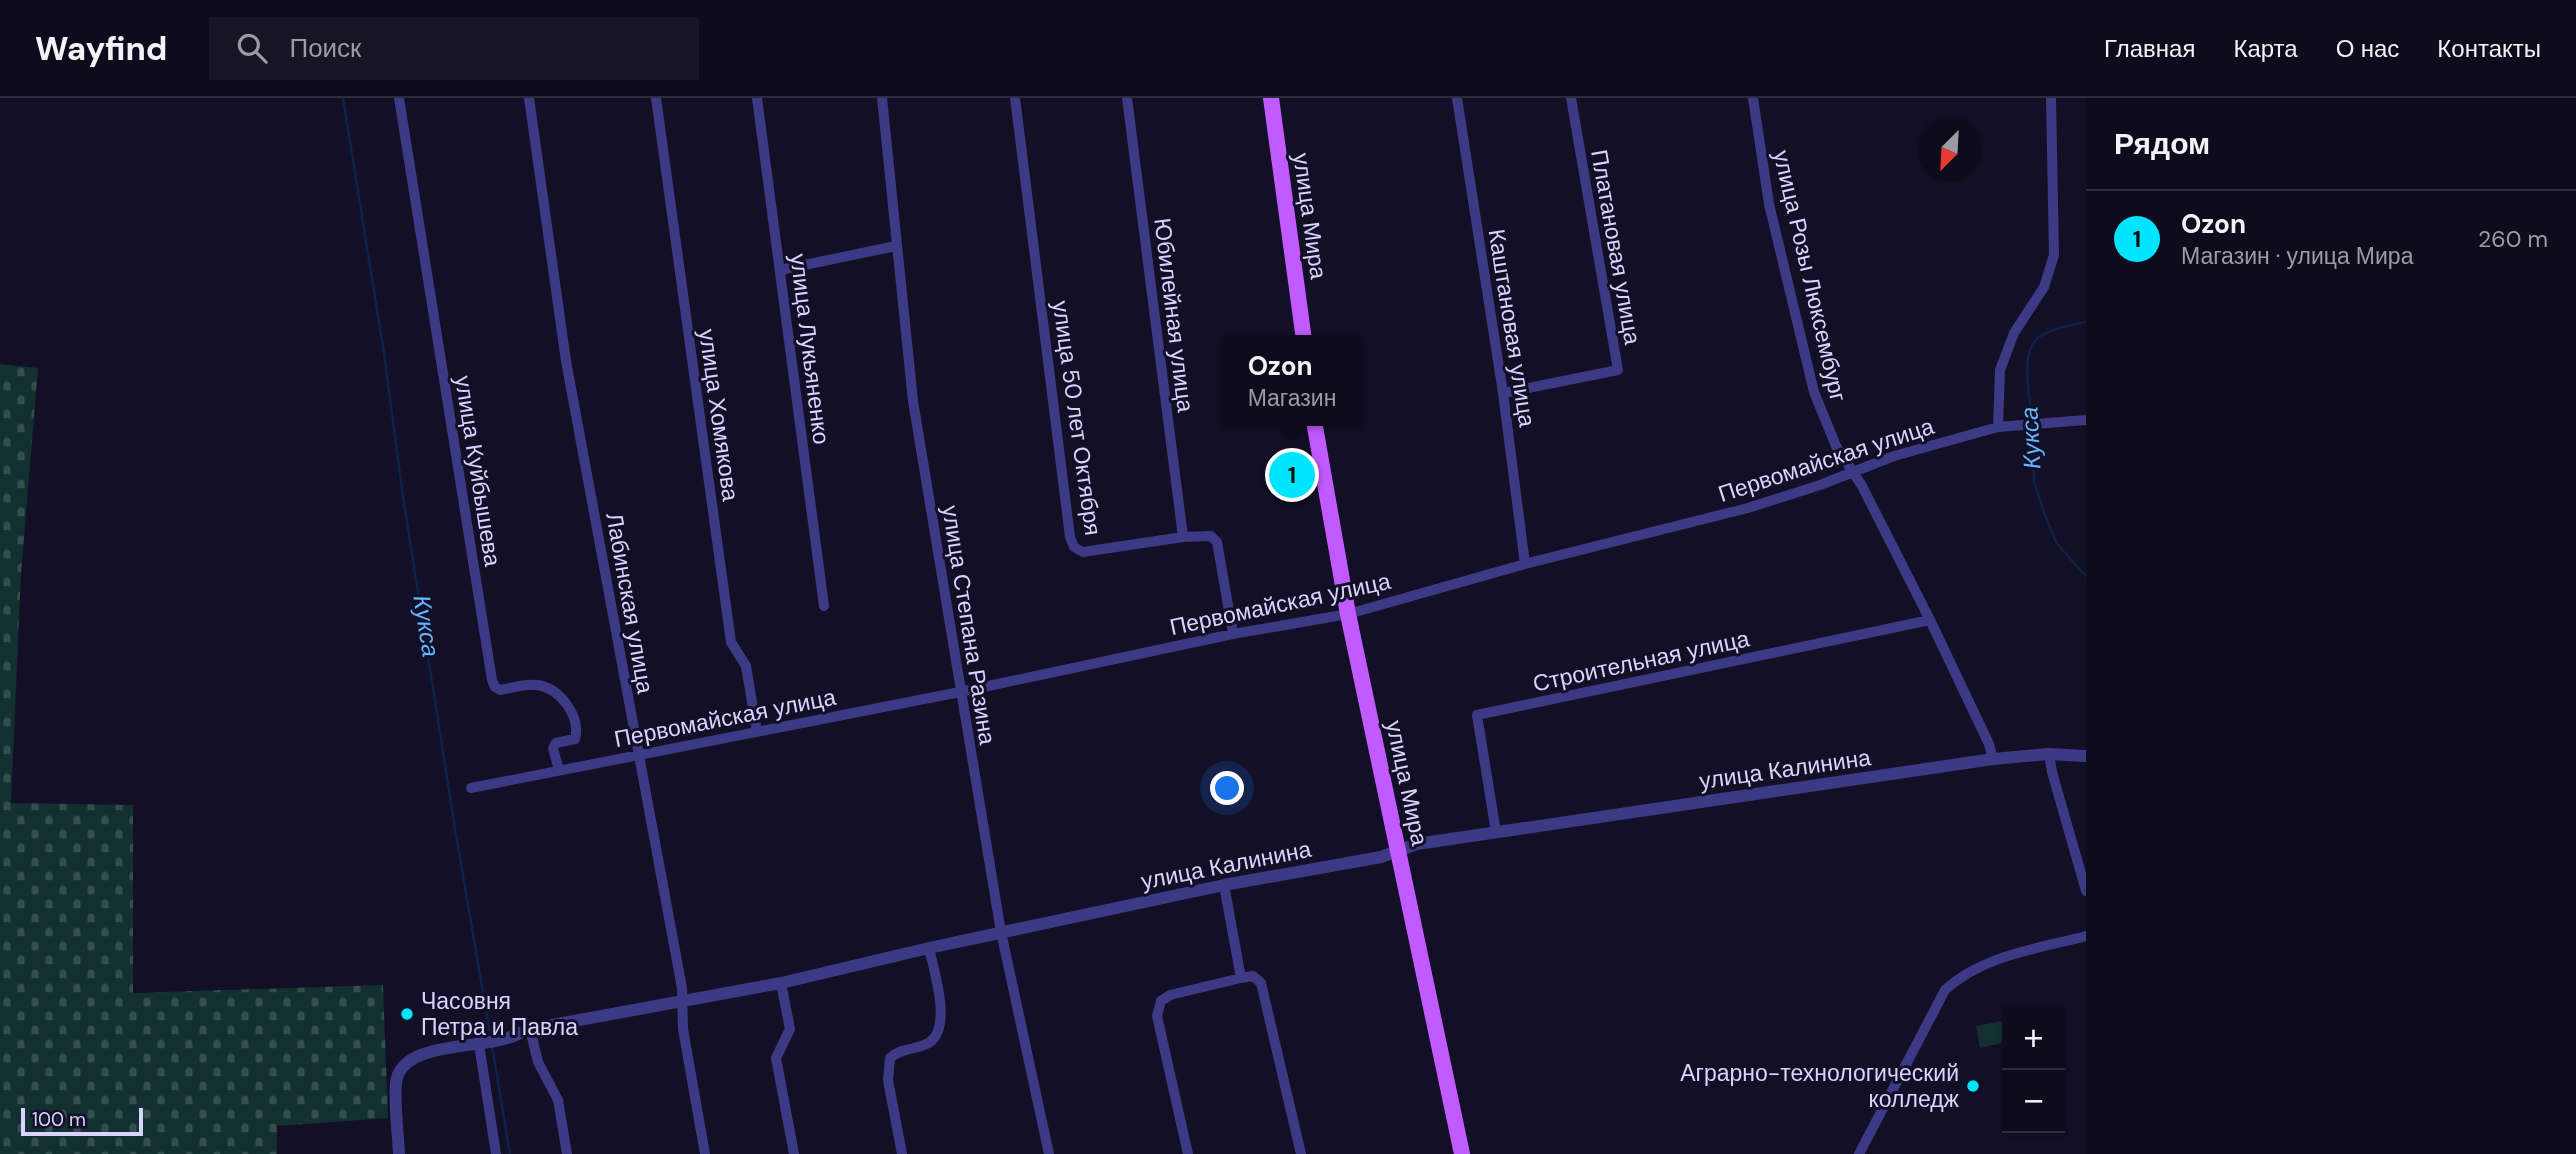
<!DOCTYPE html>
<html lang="ru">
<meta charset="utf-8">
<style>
:root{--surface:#0e0b1c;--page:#171425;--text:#f1f3f6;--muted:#9b9ba3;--line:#2e2b3b;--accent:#00e5ff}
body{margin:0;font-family:"DM Sans",sans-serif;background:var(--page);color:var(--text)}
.controls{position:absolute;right:21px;bottom:21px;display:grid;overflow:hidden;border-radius:0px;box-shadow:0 2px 5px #0004}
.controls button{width:63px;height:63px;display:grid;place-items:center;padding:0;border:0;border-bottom:2px solid var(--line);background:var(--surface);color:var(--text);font:35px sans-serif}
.compass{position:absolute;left:1918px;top:21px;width:63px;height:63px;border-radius:50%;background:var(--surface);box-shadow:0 2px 5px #0004;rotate:204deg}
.scale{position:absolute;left:21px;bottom:18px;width:122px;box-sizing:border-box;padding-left:7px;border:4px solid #d9d4ff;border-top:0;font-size:19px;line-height:24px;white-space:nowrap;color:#d9d4ff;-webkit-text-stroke:5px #130f26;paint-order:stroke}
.you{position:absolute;left:1228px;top:691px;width:24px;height:24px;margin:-18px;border:5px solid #fff;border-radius:50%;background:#1a73e8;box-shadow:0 0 0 10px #1a73e833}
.badge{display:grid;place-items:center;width:46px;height:46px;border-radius:50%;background:var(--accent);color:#111;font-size:23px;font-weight:700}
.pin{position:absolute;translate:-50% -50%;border:4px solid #fff;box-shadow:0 2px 7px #0006}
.popup{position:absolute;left:1222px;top:237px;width:140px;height:91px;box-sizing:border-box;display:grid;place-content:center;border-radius:0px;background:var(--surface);filter:drop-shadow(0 2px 5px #0005);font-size:23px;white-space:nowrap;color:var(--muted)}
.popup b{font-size:26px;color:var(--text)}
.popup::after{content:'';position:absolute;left:50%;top:100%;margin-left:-14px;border:14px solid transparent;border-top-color:var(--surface)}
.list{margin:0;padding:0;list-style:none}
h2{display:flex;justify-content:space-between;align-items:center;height:91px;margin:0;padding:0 28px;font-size:30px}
h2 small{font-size:23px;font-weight:400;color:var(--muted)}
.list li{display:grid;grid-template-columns:46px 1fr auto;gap:21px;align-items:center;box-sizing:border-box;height:98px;padding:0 28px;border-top:2px solid var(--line)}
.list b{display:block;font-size:26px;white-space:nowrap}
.list p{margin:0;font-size:23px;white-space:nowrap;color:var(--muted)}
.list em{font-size:23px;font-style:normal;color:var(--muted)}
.icon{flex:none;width:38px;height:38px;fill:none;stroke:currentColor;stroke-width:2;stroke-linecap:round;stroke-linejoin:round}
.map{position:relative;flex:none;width:2086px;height:1056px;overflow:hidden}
header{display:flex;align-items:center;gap:42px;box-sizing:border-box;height:98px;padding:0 35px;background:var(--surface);border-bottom:2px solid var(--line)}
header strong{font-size:33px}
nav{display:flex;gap:38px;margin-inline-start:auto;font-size:24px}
.search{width:490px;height:63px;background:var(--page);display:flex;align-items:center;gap:18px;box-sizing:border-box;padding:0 24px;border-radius:0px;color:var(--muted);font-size:26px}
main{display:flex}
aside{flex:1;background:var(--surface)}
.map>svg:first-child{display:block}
.cemetery{fill:url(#cemetery-stones)}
.pitch{fill:#12302f}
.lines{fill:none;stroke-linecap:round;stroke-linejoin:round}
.stream{stroke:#0c2248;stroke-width:2.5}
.minor{stroke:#3d3a85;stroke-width:10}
.tertiary{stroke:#3d3a85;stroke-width:12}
.primary{stroke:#c25bff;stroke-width:16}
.poi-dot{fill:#00e5ff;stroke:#130f26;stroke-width:2.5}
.labels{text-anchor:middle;stroke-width:6;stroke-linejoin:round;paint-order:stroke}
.street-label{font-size:23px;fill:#d9d4ff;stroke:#130f26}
.poi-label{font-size:23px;fill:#d9d4ff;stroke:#130f26;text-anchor:start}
.water-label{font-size:24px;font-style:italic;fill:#62b6ff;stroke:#130f26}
</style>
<header>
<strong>Wayfind</strong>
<div class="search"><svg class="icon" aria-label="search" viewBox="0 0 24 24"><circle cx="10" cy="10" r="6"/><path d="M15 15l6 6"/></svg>Поиск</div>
<nav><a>Главная</a><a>Карта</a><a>О нас</a><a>Контакты</a></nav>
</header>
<main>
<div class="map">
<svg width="2086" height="1056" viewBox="0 0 2086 1056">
<defs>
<pattern id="cemetery-stones" width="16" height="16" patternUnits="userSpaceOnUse" patternTransform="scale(1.75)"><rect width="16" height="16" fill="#12302f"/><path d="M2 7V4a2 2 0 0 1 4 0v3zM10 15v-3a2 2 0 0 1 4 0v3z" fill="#344d4e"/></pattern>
</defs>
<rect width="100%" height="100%" fill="#130f26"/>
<path class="cemetery" d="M0,266L38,270L21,476L11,705L133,707V895L383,887L388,1020L277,1028V1056H0Z"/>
<path class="pitch" d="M2007,922V944L1980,950L1976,928Z"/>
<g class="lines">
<path class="stream" d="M343,0L384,255L403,399L456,737L491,941
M2032,322C2030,300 2019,253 2039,239C2052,230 2071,227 2086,224
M2033,329L2034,384L2046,420L2057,446L2086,478
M492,947L510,1056"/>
<path class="minor" d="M399,0L492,582L495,589L500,592C512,590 526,585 538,587C561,591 581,619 575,641L556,645L553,650L559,672
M529,0L566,263L682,890L683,931L705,1056
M656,0L731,544L746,568L757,634
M757,0L824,508
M882,0L913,303L1001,834L1049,1056
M1015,0L1070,439L1074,449L1083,454L1183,439L1211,438L1217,444L1233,536
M1127,0L1183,439
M1457,0L1503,295L1525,466
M1753,0L1769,106L1814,294L1836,348L1862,388L1930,522L1989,646L1993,661
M780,172L896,148
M1503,295L1618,272L1571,0
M1998,329L2000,272L2014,235L2044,189L2054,157L2051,0
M2049,656L2052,674L2086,793
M471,690L960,594L1233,536L1348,516L1525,466L1748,410L1820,387L1894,358L1998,329L2086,322
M1496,734L1477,617L1930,522
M1224,787L1241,880L1253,878L1261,885L1301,1056
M781,885L790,931L776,960L794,1056
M530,931L538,964L558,1002L567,1056
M479,946L496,1056
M902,1056L888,982L890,960C902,949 918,952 930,944C952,928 934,873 929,850
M1188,1056L1157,918L1161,903L1170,897L1241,880
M1859,1056L1945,892C1983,857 2037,851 2086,838"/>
<path class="tertiary" d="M399,1056C398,1033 394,1008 396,985C400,945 474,950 504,941C513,939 521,934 530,931L781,885L929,850L1224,787L1381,759L1417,746L1993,661L2049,656L2086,658"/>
<path class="primary" d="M1271,0L1304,242
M1314,323L1348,516L1462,1056"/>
</g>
<g class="poi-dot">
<circle cx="407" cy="916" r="7"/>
<circle cx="1973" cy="988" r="7"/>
</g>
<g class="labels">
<g class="street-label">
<text transform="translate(1310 118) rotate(82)" y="8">улица Мира</text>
<text transform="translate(1616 149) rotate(80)" y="8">Платановая улица</text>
<text transform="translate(1810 178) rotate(77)" y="8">улица Розы Люксембург</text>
<text transform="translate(1174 217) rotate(83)" y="8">Юбилейная улица</text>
<text transform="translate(1512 230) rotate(81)" y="8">Каштановая улица</text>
<text transform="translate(810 251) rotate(83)" y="8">улица Лукьяненко</text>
<text transform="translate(719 317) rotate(82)" y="8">улица Хомякова</text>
<text transform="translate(1077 320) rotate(82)" y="8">улица 50 лет Октября</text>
<text transform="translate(1826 362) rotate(-18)" y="8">Первомайская улица</text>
<text transform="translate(478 373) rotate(81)" y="8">улица Куйбышева</text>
<text transform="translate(630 505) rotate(80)" y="8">Лабинская улица</text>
<text transform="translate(1280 506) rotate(-12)" y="8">Первомайская улица</text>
<text transform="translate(969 527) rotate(81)" y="8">улица Степана Разина</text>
<text transform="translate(1641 563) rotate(-12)" y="8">Строительная улица</text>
<text transform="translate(725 620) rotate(-11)" y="8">Первомайская улица</text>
<text transform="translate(1785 671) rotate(-8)" y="8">улица Калинина</text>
<text transform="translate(1407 685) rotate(78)" y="8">улица Мира</text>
<text transform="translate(1226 767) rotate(-11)" y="8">улица Калинина</text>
</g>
<g class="poi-label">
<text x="421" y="911">Часовня<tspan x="421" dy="26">Петра и Павла</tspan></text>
<text x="1959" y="983" text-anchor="end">Аграрно-технологический<tspan x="1959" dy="26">колледж</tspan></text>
</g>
<g class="water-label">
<text transform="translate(2031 340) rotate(-93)" y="8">Кукса</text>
<text transform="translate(426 528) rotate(81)" y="8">Кукса</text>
</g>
</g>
</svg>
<div class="controls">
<button>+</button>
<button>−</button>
</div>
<svg class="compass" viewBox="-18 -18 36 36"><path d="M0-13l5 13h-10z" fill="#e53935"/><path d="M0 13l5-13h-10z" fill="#9b9ba3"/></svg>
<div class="scale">100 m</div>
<div class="you"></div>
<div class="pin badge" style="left:1292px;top:377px">1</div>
<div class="popup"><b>Ozon</b>Магазин</div>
</div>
<aside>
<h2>Рядом<small></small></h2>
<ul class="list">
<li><span class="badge">1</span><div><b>Ozon</b><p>Магазин · улица Мира</p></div><em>260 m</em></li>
</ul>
</aside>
</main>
